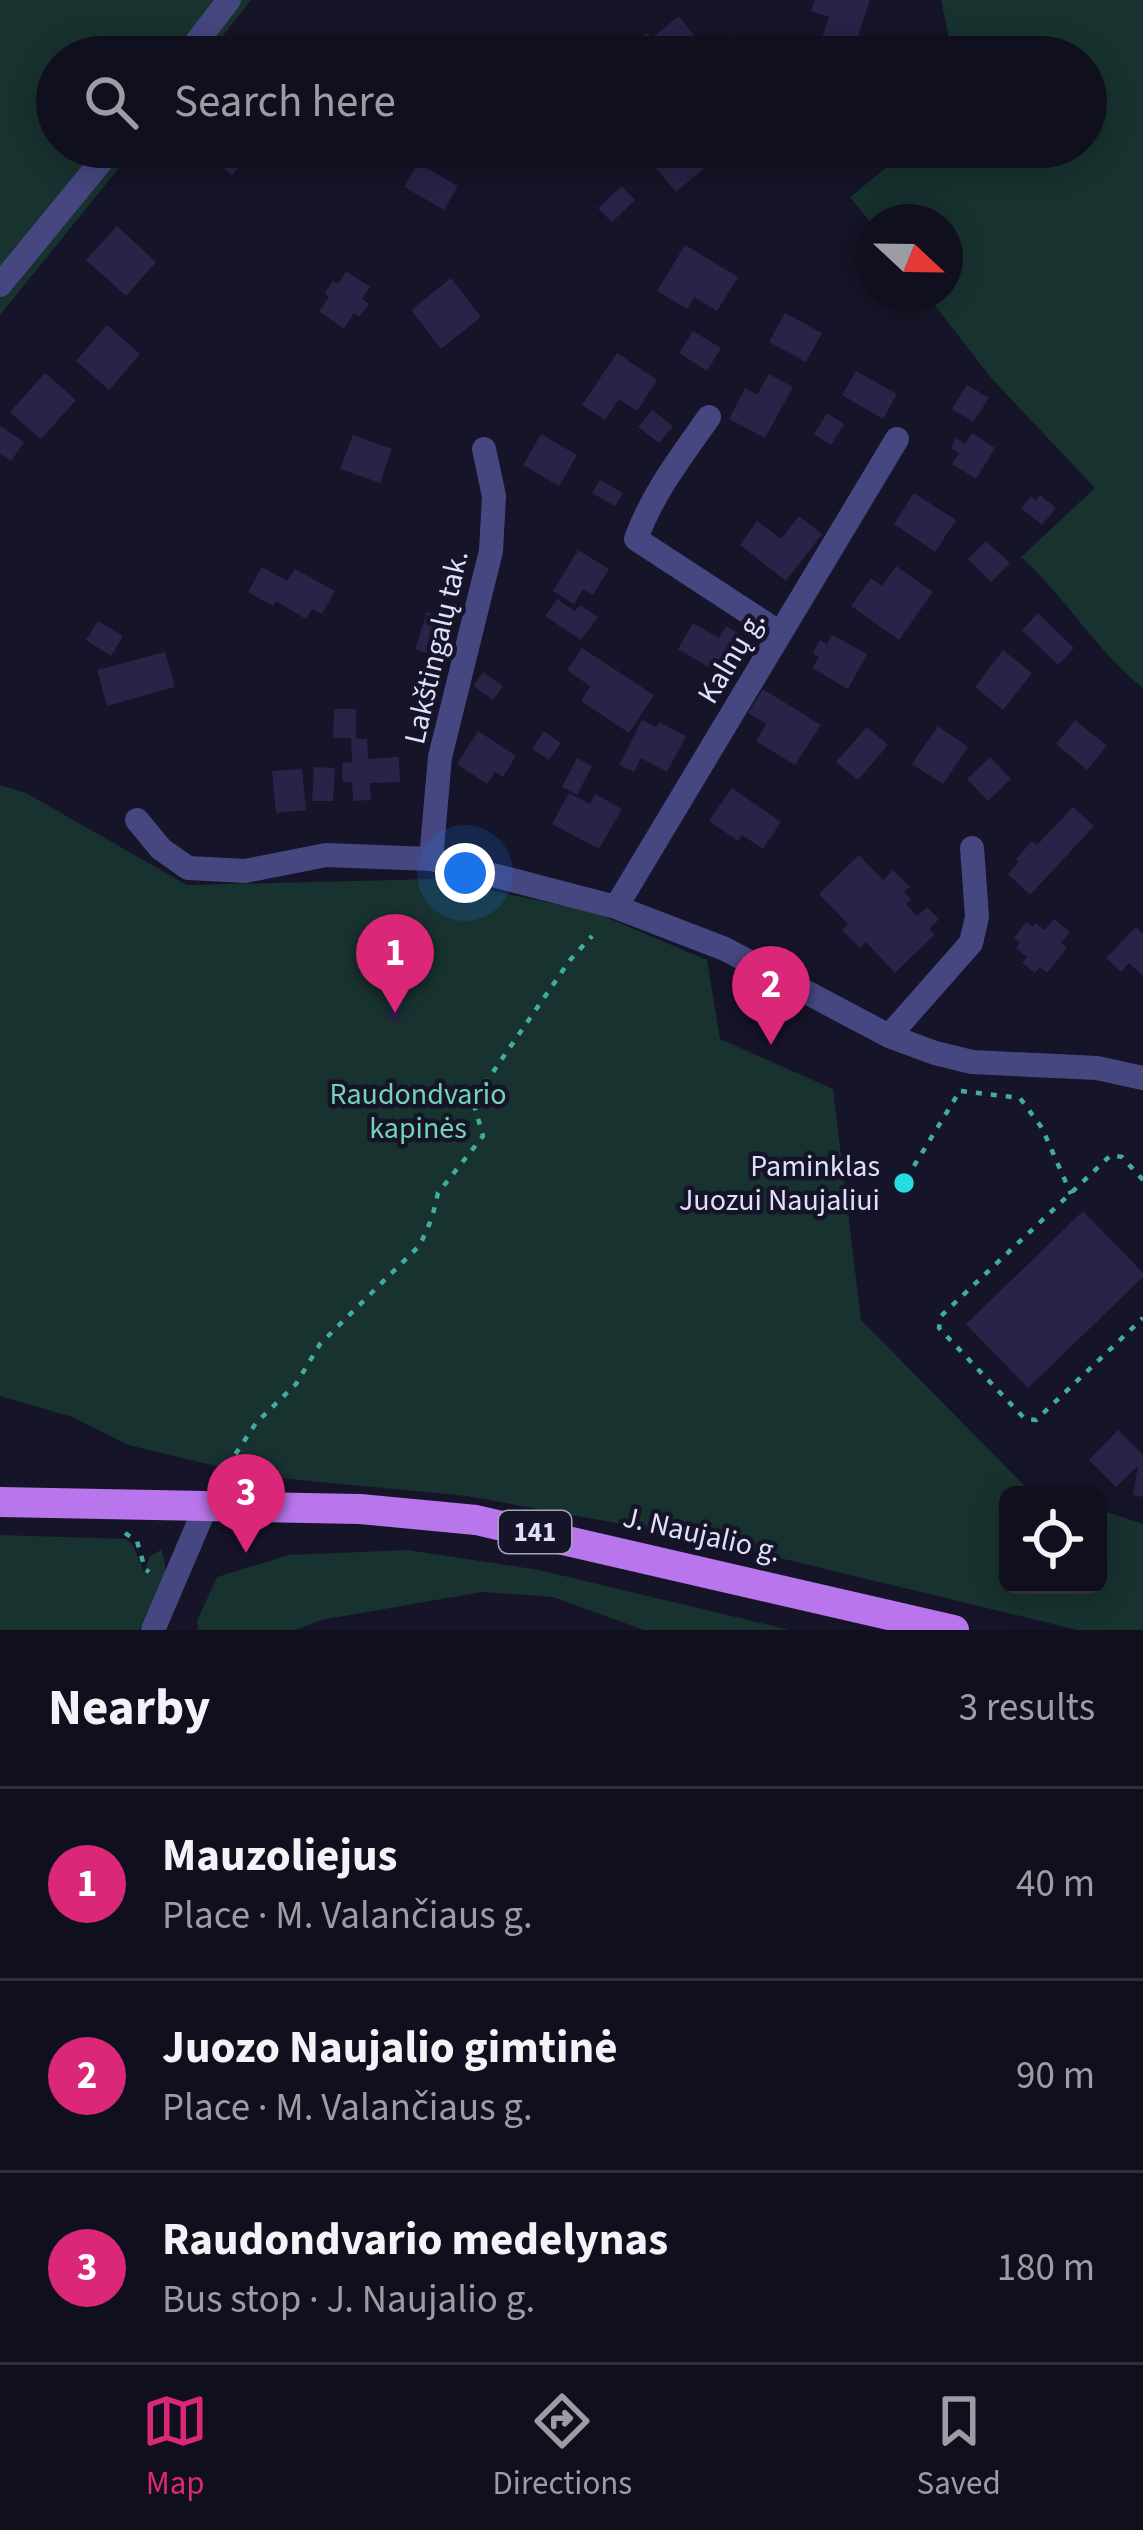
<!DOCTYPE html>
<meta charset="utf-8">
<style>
:root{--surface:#100f1e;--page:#1e1d2b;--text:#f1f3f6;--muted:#9c9ca4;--line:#302f3c;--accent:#db2777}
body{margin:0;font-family:"Source Sans 3",sans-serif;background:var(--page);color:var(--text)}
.controls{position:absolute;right:36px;bottom:36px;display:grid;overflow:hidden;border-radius:18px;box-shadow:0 6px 30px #0003}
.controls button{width:108px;height:108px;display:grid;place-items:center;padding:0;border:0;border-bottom:3px solid var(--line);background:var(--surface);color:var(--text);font:60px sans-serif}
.compass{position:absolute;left:855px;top:204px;width:108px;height:108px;border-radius:50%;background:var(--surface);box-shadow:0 6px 30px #0003;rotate:112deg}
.you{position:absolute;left:465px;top:873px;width:42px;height:42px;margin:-30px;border:9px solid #fff;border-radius:50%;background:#1a73e8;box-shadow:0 0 0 18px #1a73e833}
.badge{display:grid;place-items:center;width:78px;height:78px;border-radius:50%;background:var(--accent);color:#fff;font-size:39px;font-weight:700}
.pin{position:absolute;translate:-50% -99px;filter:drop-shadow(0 3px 6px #0008)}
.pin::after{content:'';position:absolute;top:63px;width:42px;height:36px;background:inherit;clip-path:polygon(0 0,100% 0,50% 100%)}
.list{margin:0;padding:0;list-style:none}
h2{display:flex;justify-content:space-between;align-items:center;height:156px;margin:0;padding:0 48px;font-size:51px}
h2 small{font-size:39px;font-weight:400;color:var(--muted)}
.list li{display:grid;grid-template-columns:78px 1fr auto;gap:36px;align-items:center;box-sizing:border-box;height:192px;padding:0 48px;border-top:3px solid var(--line)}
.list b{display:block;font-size:45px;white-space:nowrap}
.list p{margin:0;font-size:39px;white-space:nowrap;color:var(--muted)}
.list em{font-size:39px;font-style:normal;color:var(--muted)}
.icon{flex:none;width:66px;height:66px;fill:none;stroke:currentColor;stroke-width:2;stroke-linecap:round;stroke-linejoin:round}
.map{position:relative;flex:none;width:1143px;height:1630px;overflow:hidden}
.search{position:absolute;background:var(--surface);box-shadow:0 6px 30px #0003;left:36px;right:36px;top:36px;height:132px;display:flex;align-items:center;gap:30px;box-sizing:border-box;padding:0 42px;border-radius:66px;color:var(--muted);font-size:45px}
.sheet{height:732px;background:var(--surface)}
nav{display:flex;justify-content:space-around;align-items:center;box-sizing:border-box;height:168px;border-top:3px solid var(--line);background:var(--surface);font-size:33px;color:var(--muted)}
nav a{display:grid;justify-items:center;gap:6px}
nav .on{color:var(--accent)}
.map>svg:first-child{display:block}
.green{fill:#18322f}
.building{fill:#282347}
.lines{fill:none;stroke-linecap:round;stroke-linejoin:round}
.path{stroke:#41ad9f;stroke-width:4.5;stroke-dasharray:6 9;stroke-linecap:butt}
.street{stroke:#464781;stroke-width:24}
.primary{stroke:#b875ec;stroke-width:30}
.poi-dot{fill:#25dce2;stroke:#161428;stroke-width:4.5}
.labels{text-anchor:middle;stroke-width:9;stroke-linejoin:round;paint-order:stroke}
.shield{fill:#161428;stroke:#a4a3bc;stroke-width:3}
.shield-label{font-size:27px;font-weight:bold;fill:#e1e0fb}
.street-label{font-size:30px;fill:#e1e0fb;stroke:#161428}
.park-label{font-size:30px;fill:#74d3b4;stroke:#161428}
.poi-label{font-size:30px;fill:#e1e0fb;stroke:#161428;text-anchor:end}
</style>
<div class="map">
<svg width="1143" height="1630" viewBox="0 0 1143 1630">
<rect width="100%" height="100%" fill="#161428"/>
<path class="green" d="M0,0H251L206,57H57V147H136L0,315Z
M941,0H1143V688C1096,651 1066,597 1021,557L1095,488L992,379L926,294H945V222H873V226L850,197L912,147H1086V57H953Z
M0,785L26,793L187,885L435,879L594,912L707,960L720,1039L833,1089L861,1320L1025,1486L1053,1495H1008V1585H1098V1509L1143,1524V1630H1078L688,1536L467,1496L258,1476L128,1445L72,1417L0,1396Z
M0,1535L126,1539L133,1545L144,1572L150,1556L161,1550C174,1578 156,1607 139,1630H0Z
M407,1550L539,1570L790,1630H644L553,1597L482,1592L321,1620L296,1630H198L197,1621L217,1577L289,1555Z"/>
<path class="building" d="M815,0H870L851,57H840L818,50L829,17L811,11Z
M679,16L703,47L691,57H617L647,33L652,38Z
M730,35L740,51L731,57H715L709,47Z
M536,42L541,48L546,47L555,57H503L514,48L524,51Z
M199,147H256L232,175Z
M467,147H497V148L471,157Z
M656,147H696L710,163L676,192L646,156Z
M754,147H788L764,162Z
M418,163L458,186L444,210L404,187Z
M622,186L635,200L612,222L598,208Z
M117,226L156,262L126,296L86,260Z
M685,245L738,277L717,311L694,297L687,309L657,291Z
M346,271L370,287L362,299L369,304L359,317L354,313L344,329L319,311L329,297L325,293L333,281L338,284Z
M451,278L481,317L441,349L411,310Z
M785,313L822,333L806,362L769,342Z
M107,325L140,354L109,390L76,361Z
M693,331L721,348L707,371L679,353Z
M617,353L657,380L637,411L619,399L605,420L582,405Z
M856,371L897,394L883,419L842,395Z
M45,373L76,400L41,439L10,412Z
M769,374L793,387L765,438L729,419L745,388L757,395Z
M967,385L989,398L973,422L952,409Z
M652,410L673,426L659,443L638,427Z
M827,413L844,424L831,445L814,434Z
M0,426L24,442L11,461L0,454Z
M972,433L995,448L976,479L952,464L959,453L951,448L956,438L965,444Z
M541,434L577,455L559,486L523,465Z
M353,435L392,449L380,483L340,469Z
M600,480L623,493L615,506L592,493Z
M914,493L956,520L935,552L894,524Z
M1040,495L1056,508L1042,525L1021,508L1031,496L1036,501Z
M799,516L822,534L786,581L740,545L757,521L781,539Z
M986,541L1010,563L991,582L968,559Z
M578,550L609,569L593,595L583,589L574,604L553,591Z
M896,566L933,592L899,640L851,606L871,578L882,586Z
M262,567L287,581L295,569L335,591L322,614L312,609L306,619L276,601L273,606L248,592Z
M557,599L575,611L580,605L598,617L581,640L545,616Z
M427,612L453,621L441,658L415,649Z
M1038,613L1074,648L1058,665L1022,630Z
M98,621L123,636L111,656L86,640Z
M693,623L719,638L726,626L746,638L724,676L678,649Z
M832,635L867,654L848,689L812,668L819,657L813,653L820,640L827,644Z
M582,648L654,695L629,733L581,701L590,686L567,670Z
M1003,650L1032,673L1003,710L975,687Z
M165,652L175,687L107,706L97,670Z
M483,672L503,686L493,700L473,686Z
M763,689L821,725L795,765L756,741L766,724L748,713Z
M334,709H356V739H367L368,759L399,757L400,782L370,783L371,800L353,801L352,782H343L342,763L352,762L351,738H333Z
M642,720L656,727L659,722L686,736L667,772L641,758L634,772L619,765Z
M1075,720L1107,746L1087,770L1056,744Z
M938,726L968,747L943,784L912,764Z
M867,727L888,745L858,780L836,762Z
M478,731L516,756L503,777L495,772L487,784L457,764Z
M544,731L561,743L549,760L532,749Z
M990,757L1011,779L988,801L967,779Z
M577,758L592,766L577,795L562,787Z
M314,767L335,768L333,801H312Z
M302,769L306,810L276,813L272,771Z
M732,788L781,822L763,849L742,835L738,841L709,821Z
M569,793L590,804L595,794L622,809L599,849L552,824Z
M1073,807L1094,826L1030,895L1008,874L1019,862L1016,859L1032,841L1037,845Z
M859,855L883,880L893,870L910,887L904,892L911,900L906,904L917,916L927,907L939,919L929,929L935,934L895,973L866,942L860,948L842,930L848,924L819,894Z
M1054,919L1070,932L1061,943L1067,948L1047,973L1040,967L1035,973L1022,963L1027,957L1016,948L1020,942L1014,938L1026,922L1033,927L1035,923L1045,930Z
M1136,927L1143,934V976L1129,963L1121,972L1106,958Z
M395,1003L404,1009L395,1023L386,1016Z
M1083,1211L1143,1273V1277L1028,1388L966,1324Z
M1118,1430L1143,1455V1497L1133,1495L1138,1466L1116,1487L1089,1460Z"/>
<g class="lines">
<path class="path" d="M961,1091L1020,1098L1042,1128L1071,1194
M914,1166L961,1089
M1143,1180L1122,1157L1111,1155L941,1316L939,1328L1025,1419L1036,1420L1143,1318
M219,1479L256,1423L296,1384L320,1344L420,1245L432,1218L438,1193L483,1136L473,1101L570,960L592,936
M125,1533L137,1541L145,1569L149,1572"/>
<path class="street" d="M185,57L229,0
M0,285L113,147
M709,417C681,457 652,494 636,539L780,633
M137,820L161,849L188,868L245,871L326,855L431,859L616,907L725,949L889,1036L935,1053L972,1062L1097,1068L1143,1078
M431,859L440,757L491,551L494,496L484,449
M616,907L897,439
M889,1036L971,943L977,917L972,848
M153,1630L206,1506"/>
<path class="primary" d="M0,1502L360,1509L476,1520L954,1630"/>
</g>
<circle class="poi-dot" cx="904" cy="1183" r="12"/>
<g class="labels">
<rect class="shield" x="499" y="1511" width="72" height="42" rx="9"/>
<g class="shield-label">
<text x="535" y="1541">141</text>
</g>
<g class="street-label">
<text transform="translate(436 647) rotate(-77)" y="10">Lakštingalų tak.</text>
<text transform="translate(731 657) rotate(-59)" y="10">Kalnų g.</text>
<text transform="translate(702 1534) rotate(13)" y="10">J. Naujalio g.</text>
</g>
<g class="park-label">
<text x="418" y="1104">Raudondvario<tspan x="418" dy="34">kapinės</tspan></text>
</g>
<g class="poi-label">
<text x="880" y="1176">Paminklas<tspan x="880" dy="34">Juozui Naujaliui</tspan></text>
</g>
</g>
</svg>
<div class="controls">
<button><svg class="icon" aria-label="locate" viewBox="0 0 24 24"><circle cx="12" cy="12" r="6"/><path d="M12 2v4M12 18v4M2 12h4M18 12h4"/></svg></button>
</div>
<svg class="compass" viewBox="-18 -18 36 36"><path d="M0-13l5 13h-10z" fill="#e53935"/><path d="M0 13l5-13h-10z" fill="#9c9ca4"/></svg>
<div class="you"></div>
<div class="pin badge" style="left:395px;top:1013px">1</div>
<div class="pin badge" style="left:771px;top:1045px">2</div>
<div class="pin badge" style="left:246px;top:1553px">3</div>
<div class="search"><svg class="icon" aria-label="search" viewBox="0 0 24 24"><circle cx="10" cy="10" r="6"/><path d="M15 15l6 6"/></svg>Search here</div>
</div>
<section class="sheet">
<h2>Nearby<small>3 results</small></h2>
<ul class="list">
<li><span class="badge">1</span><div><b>Mauzoliejus</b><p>Place · M. Valančiaus g.</p></div><em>40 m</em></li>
<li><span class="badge">2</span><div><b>Juozo Naujalio gimtinė</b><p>Place · M. Valančiaus g.</p></div><em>90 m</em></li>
<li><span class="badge">3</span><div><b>Raudondvario medelynas</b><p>Bus stop · J. Naujalio g.</p></div><em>180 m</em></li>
</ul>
</section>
<nav>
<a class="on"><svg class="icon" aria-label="map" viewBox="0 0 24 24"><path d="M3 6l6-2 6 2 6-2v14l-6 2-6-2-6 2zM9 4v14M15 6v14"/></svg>Map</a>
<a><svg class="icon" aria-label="directions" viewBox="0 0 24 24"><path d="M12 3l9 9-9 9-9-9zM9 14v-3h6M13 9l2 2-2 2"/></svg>Directions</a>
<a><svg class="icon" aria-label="saved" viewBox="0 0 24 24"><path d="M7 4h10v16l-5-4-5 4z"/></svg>Saved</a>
</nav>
